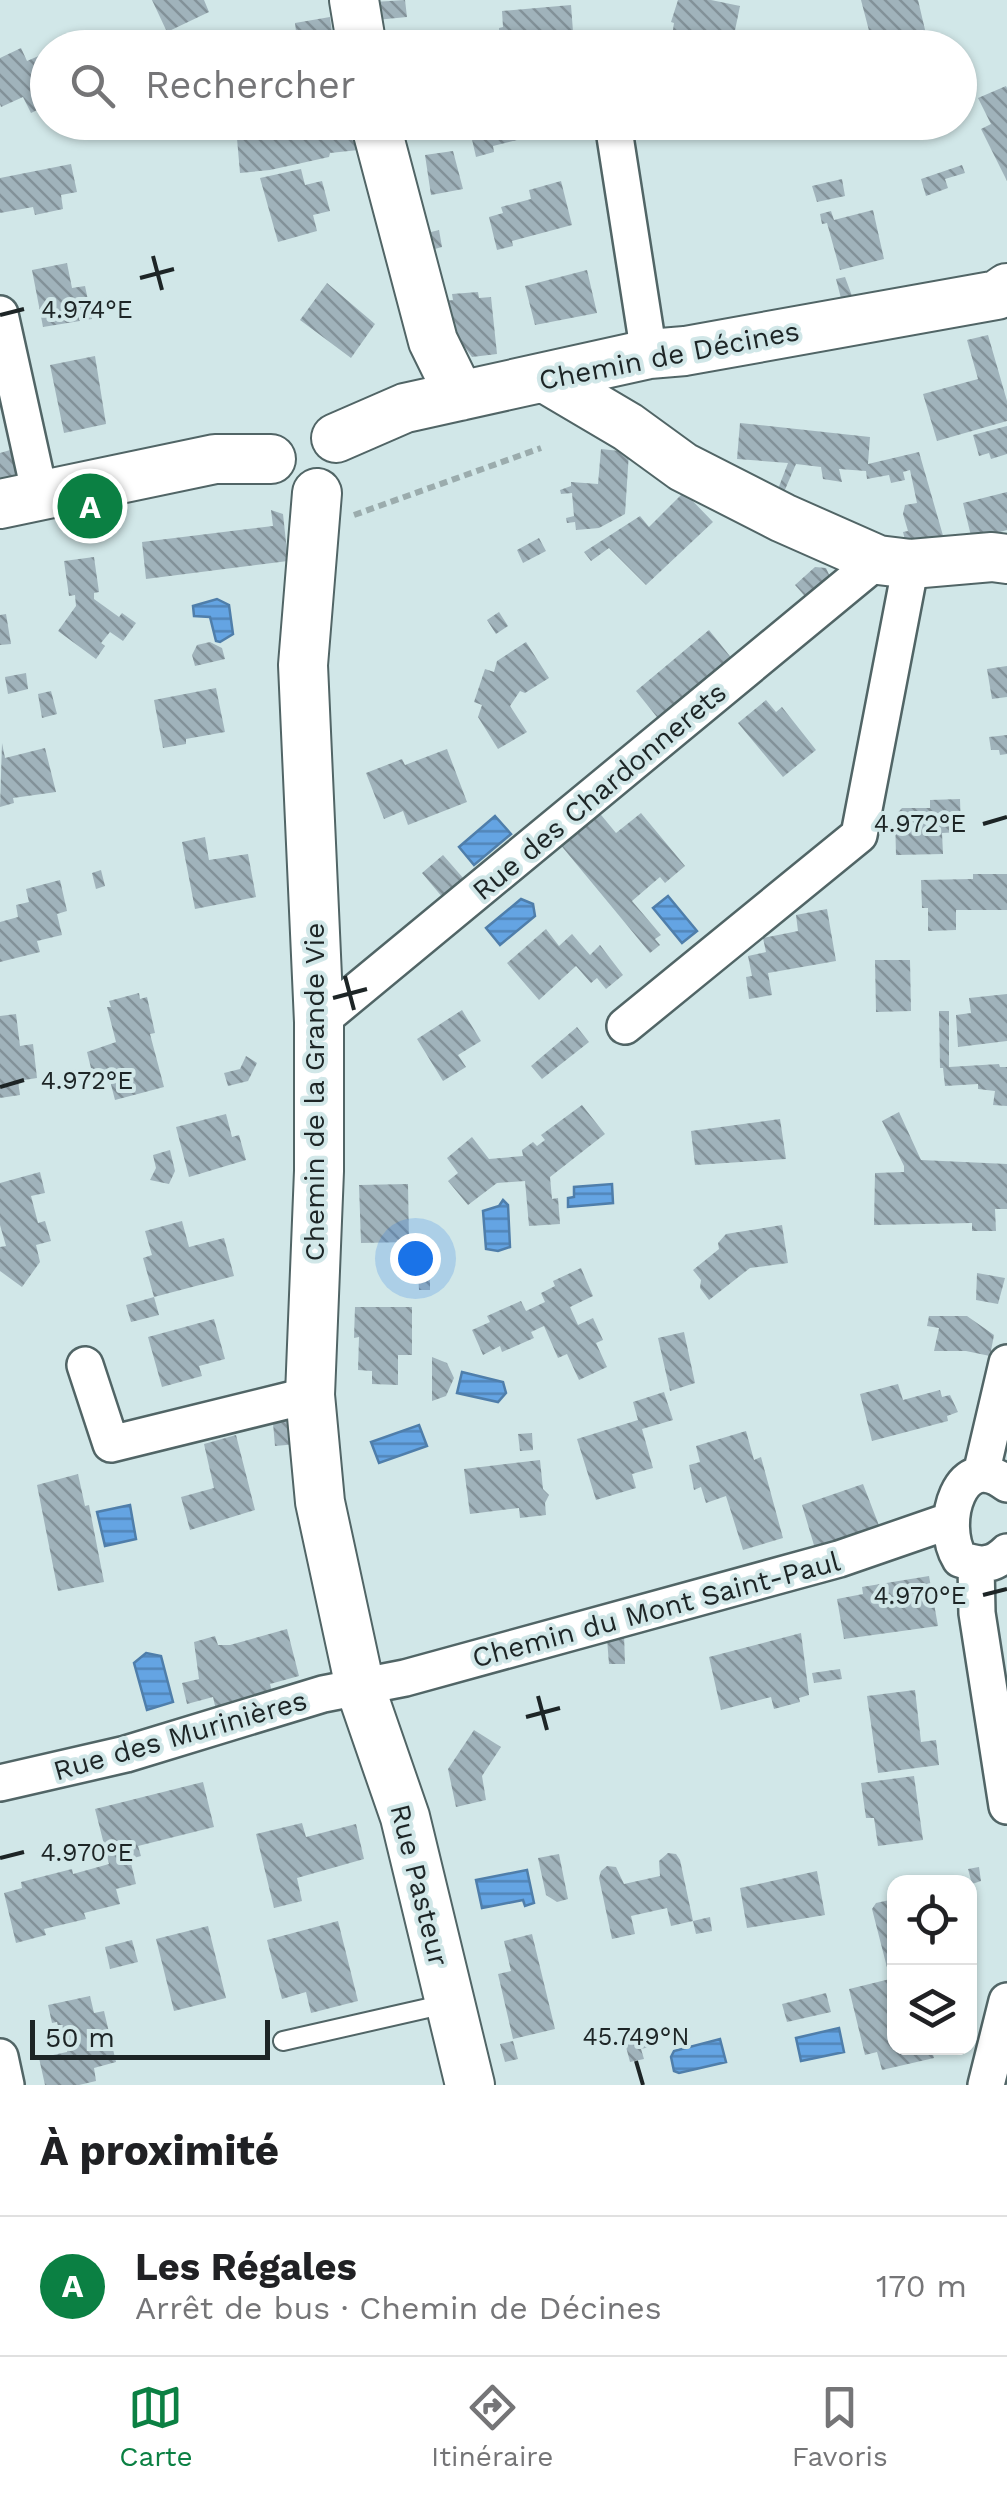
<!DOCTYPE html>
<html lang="fr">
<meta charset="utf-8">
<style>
:root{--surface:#fff;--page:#f6f6f6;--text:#202124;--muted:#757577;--line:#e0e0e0;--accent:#0b8043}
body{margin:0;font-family:"Work Sans",sans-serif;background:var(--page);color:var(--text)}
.controls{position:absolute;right:30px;bottom:30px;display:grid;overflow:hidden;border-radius:20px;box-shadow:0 2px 8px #0004}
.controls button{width:90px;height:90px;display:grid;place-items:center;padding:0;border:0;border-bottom:2px solid var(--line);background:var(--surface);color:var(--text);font:50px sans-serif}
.scale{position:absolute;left:30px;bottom:25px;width:240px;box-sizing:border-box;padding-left:10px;border:5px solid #1d2526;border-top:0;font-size:28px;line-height:35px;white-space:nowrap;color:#1d2526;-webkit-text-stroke:8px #d1e7e8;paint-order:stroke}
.you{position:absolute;left:415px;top:1258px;width:35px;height:35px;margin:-25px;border:8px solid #fff;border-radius:50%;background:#1a73e8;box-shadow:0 0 0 15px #1a73e833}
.badge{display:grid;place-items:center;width:65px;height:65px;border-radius:50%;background:var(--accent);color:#fff;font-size:32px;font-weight:700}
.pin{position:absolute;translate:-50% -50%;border:5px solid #fff;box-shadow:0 2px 10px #0006}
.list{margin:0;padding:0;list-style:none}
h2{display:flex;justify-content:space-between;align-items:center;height:130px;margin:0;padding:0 40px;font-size:42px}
h2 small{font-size:32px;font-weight:400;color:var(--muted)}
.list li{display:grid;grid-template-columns:65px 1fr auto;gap:30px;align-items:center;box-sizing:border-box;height:140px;padding:0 40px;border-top:2px solid var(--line)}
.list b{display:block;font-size:38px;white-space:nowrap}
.list p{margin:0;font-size:32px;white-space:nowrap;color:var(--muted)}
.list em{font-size:32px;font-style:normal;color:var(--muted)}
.icon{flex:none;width:55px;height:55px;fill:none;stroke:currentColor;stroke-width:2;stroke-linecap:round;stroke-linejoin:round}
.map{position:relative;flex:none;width:1007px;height:2085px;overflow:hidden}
.search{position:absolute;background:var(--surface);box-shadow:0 2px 8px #0004;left:30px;right:30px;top:30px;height:110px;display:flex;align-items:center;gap:25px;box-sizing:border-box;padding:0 35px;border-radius:55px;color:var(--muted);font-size:38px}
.sheet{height:270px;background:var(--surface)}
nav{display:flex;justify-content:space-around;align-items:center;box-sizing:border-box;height:140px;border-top:2px solid var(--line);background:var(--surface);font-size:28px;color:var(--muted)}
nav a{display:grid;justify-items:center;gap:5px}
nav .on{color:var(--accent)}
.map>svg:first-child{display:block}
.water{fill:url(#water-rules);stroke:#4f7eaa;stroke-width:2.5}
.building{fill:url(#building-back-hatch)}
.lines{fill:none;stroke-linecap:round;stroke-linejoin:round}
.lane-casing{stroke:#516566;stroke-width:22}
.street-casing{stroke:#516566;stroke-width:40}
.secondary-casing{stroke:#516566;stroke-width:52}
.path{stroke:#9bacad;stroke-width:6;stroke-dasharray:8 5;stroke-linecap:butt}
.lane{stroke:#fff;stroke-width:18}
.street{stroke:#fff;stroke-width:35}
.secondary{stroke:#fff;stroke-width:48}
.ticks{fill:none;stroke:#1d2526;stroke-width:4}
.labels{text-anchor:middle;stroke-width:8;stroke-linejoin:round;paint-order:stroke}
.street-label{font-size:28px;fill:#1d2526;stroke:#d1e7e8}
.ticks-label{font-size:25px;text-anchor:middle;fill:#1d2526;stroke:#d1e7e8;stroke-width:8;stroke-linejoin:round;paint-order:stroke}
</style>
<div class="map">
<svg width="1007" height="2085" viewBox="0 0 1007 2085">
<defs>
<pattern id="water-rules" width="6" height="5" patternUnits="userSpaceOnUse" patternTransform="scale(2.5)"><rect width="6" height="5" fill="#64a4e3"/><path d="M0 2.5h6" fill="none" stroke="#5285b8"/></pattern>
<pattern id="building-back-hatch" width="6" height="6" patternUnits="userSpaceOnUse" patternTransform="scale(2.5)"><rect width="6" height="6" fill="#a0b3bb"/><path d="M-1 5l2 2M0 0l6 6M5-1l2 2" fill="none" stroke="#829198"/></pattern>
</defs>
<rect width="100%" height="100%" fill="#d1e7e8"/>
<path class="water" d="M217,599L229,605L233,634L220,642L216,641L210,617L194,616L193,606Z
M495,816L511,834L474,865L459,847Z
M668,896L697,931L682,943L653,908Z
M521,899L533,904L535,916L500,945L486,928Z
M612,1184L613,1203L568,1207V1198L574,1197V1187Z
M503,1200L508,1205L510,1247L498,1251L486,1249L483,1211L499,1206Z
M462,1372L503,1382L506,1393L498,1402L457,1393Z
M419,1425L427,1446L379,1463L371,1442Z
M130,1505L136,1539L105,1546L97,1512Z
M146,1653L161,1656L173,1702L147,1710L134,1663Z
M527,1870L534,1903L525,1906L523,1900L482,1908L476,1880Z
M839,2028L844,2052L801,2061L796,2038Z
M720,2039L726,2062L679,2073L674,2071L671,2057L674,2051Z"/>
<path class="building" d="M152,0H204L209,12L167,32Z
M405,0L407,17L376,20L374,2Z
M678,0H711L740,6L732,45L713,42L711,48H655L657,34L672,37L674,23L671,22Z
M861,0H918L926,34L873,46Z
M571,5L574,45L500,47L499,28L503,27L502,11Z
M330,17L334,48H298L295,23Z
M21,48L27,61L48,52V105L31,113L23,97L1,107L0,104V58Z
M1006,86L1007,88V181L981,129L991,124L978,98Z
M299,122H365L368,149L330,153L329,157L270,170L240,173L236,127Z
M468,122H537L540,134L493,146L494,152L476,157Z
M453,151L463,189L431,195L425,155Z
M71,164L77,192L61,195L63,209L35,215L33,207L0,213V178Z
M962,165L965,173L945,179L948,188L926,196L921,179Z
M301,169L305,185L322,181L330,211L313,215L317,231L278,242L260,178Z
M842,179L845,196L817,202L812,186Z
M561,181L572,225L512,241L513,246L497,250L489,217L503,213L501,207L531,199L529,190Z
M873,210L884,259L840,270L827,223L822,224L820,214L831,211L834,220Z
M439,230L442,247L420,253L415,236Z
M67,263L72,288L85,286L92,319L43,327L32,270Z
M587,270L597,313L535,325L525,286Z
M845,277L855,304L843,306L836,279Z
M327,283L375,324L351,358L300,320Z
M478,292L479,298L491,297L497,354L472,357L442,317L436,302L453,300L452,294Z
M988,335L1007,401V421L937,441L923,394L978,379L967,340Z
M95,356L106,424L64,433L50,365Z
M740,423L870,437L868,464L919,452L946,546L907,548L903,532L908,531L903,514L905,505L917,503L910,470L903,472L905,480L891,483L889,475L867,479L866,471L839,469L842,482L823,479L821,467L796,464L784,492L803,501L798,514L773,502L788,463L737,459Z
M1007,426V454L991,459L989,453L979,456L973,435Z
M17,448L26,484L0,486V453Z
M601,449L629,452L625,514L599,528L576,530L575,522L567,523L566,518L574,516L572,493L561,494L560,490L571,486V482L598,484Z
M684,492L713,522L646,585L609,548L591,561L584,552L640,516L649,527Z
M1007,492V530L972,540L963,503Z
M271,510L283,514L288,561L146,579L142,542L273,526Z
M539,538L546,551L523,563L517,550Z
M94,557L99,592L94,593V599L119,617L122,613L136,623L123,641L110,632L101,643L105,646L96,659L58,631L76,606L75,595L69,596L64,561Z
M815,567L826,568L833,583L811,603L795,585Z
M499,612L508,626L496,634L487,620Z
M6,614L11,644L0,645V615Z
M709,630L737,665L665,727L636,691Z
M210,642L222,648L225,659L195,666L192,655L197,645Z
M526,642L549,678L525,693L520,691L510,706L527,732L498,749L478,717L482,705L474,702L485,669L494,672L497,661Z
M1007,666V697L992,699L987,669Z
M26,673L28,689L8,694L5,677Z
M216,688L225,732L186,739V744L163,748L154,700Z
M51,691L57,714L42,718L38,694Z
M766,700L776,712L782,707L816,750L783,777L738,723Z
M1007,735V754L1000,755L999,750H991L989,737Z
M2,743L5,758L45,748L56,792L13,798L14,803L0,807Z
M447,749L467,802L408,825L403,811L384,819L366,773L402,759L405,765Z
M960,799L961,832L942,833L943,854L896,855L895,816L902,808H930V800Z
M597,810L616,833L641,813L685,866L665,883L660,877L632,901L661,935L655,939L660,945L650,953L559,843Z
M205,837L209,860L248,854L256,897L195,909L182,842Z
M443,855L464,879L443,898L422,873Z
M101,870L105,886L96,889L92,873Z
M973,874H1007V910H956V930L928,931V908H922L921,880L973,879Z
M60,880L67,911L57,914L62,935L37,941L40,952L0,962V922L18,917L16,905L29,902L26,889Z
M827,909L836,961L768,973L772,995L749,999L746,977L752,976L748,956L766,952L763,938L798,931L796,915Z
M546,929L559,946L572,934L590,955L600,945L623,975L606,989L597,978L591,983L576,966L539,1000L507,963Z
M875,960H910L911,1011L876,1012Z
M139,993L140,999L147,997L155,1033L150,1034L164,1087L115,1100L107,1069L92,1072L87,1052L116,1042L107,1007H111L109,1001Z
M1007,994V1041L958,1047L956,1015L971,1013L969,998Z
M462,1010L481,1041L458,1055L466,1067L443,1081L417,1039Z
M939,1011H949V1067L999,1064L1000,1067H1007V1106L993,1105L995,1091L978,1089V1084L945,1086L943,1068H940Z
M16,1014L20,1046L33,1044L37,1078L18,1081L20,1095L0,1098V1016Z
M577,1027L589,1042L542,1079L531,1066Z
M246,1056L257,1063L248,1081L228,1086L224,1073L240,1069Z
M582,1105L605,1134L550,1177L552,1199L558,1198L560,1224L529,1226L525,1181L497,1183L468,1205L448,1181L458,1173L447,1158L472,1137L489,1159L523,1156L522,1150L533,1142L537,1146L545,1140L541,1135Z
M899,1112L921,1160L1007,1164V1209H995L996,1231H972V1223L874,1225L875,1173L904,1172V1166L882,1121Z
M226,1114L232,1137L239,1135L246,1160L189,1177L176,1127Z
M780,1119L786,1159L695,1165L691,1131Z
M170,1150L175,1171L169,1184L150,1180L156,1168L153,1155Z
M40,1172L45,1193L31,1196L38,1223L45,1221L51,1241L36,1245L40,1262L22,1287L0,1271V1247L6,1246L0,1225V1183Z
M408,1184L409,1242L361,1243L359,1185Z
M182,1221L189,1247L224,1238L234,1276L154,1297L143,1258L152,1255L145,1231Z
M782,1225L788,1263L750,1268L709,1300L700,1288L701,1280L693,1270L719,1249L718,1243L726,1234Z
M581,1268L593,1296L570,1307L578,1325L593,1318L603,1340L596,1343L607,1367L579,1380L567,1354L558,1358L544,1326L531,1332L534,1338L502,1352L500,1346L483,1355L472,1330L490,1322L487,1316L521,1301L526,1311L545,1302L541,1293L555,1286L553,1281Z
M418,1273H430V1290H419Z
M977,1273L1005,1278L998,1304L976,1300Z
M154,1297L159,1315L131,1322L126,1305Z
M355,1307H412V1355H398V1385L372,1384V1371L358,1370L359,1337L354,1338Z
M929,1316H967L994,1335L990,1356L966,1351H934L939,1328L927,1326Z
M214,1319L225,1359L199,1366L202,1376L162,1387L148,1337Z
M684,1332L695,1383L670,1391L658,1338Z
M432,1357L447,1363L454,1378L446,1396L432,1401Z
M898,1384L903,1400L940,1390L942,1397L950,1395L958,1412L947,1416L948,1421L872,1441L860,1394Z
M664,1392L673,1420L642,1429L653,1468L632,1474L636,1488L596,1500L577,1439L638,1420L633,1402Z
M294,1417L297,1444L275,1446L273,1423Z
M746,1431L754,1460L761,1457L783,1538L743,1550L726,1496L706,1503L701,1487L694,1490L689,1465L700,1462L696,1446Z
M532,1433L533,1450L520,1451L518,1434Z
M236,1435L255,1510L190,1530L181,1497L214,1488L204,1444Z
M540,1460L543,1489L549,1495L545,1503L546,1515L520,1518L519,1508L470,1514L464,1469Z
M78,1474L85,1506L89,1505L104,1582L58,1591L37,1485Z
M863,1484L880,1528L816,1552L802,1505Z
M929,1576L938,1626L844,1639L837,1599L863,1594L862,1587Z
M287,1629L299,1676L270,1684L272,1692L216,1710L213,1697L187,1704L182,1683L199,1679L194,1642L215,1636L218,1645H230Z
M801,1633L809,1695L799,1698L800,1702L774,1709L771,1697L721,1710L709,1657Z
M624,1634L625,1664H609L607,1639Z
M840,1669L842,1679L814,1683L812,1673Z
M915,1690L921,1742L936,1740L939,1765L878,1773L867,1696Z
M474,1730L501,1747L482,1776L486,1800L456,1807L448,1769Z
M914,1776L923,1840L878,1846L874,1818H866L861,1783Z
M203,1782L214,1827L138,1846L141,1856L130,1859L136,1884L116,1889L120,1904L84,1913L86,1919L44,1929L46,1935L16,1943L4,1893L22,1888L21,1882L72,1869L73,1874L109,1864L95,1809Z
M302,1823L306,1837L356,1824L364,1859L297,1878L302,1901L274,1908L256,1834Z
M668,1853L676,1854L680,1860L693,1921L671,1926L667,1908L631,1916L635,1934L612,1939L599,1878L601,1871L607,1866L616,1867L624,1884L660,1876L659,1861Z
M559,1854L568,1899L557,1902L546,1895L538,1858Z
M979,1867L981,1881L972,1884L968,1869Z
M817,1871L825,1915L747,1928L740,1888Z
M894,1899V2048H931L934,2058L882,2070L877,2052L865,2055L849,1989L890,1979L872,1909L876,1903Z
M710,1917L712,1931L696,1934L693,1921Z
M338,1921L358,2001L311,2013L306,1992L282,1999L267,1940Z
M208,1926L226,1998L174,2011L156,1939Z
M532,1934L555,2029L513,2039L498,1974L511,1971L504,1941Z
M132,1940L138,1962L110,1969L105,1947Z
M826,1993L831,2012L787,2022L782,2004Z
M90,1996L94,2013L104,2011L116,2062L94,2068L96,2081L79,2085H45L39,2058L67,2052L69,2046L67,2035L60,2036L57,2022L52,2023L48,2005Z
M651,2036L654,2046L641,2049L644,2059L630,2062L625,2043Z
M513,2041L518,2059L505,2062L500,2044Z"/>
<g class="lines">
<g class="lane-casing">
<path id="lane" d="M283,2041L450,2003"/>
</g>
<g class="street-casing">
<path id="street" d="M614,130L649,354
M0,314L40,495
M319,1022L878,560
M625,1026L859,835L911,564
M85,1365L111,1444L310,1395
M981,1474L1007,1363
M1007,1484C960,1447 938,1524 960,1559C979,1566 992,1567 1007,1552
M976,1565L977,1613L1007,1806
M0,1783L126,1754L323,1694L405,1678L839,1559L949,1521
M0,2057L6,2085
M986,2085L1007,2001"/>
</g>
<g class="secondary-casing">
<path id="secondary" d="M354,0L362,48
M375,122L433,341L460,396
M545,378L628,427L683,467L783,518L878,560L911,564L992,557L1007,559
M336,438L405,408L649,354L685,351L997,295L1007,288
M317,493L303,665L319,1022V1171L310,1395L320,1502L360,1687L405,1817L470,2085
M0,504L215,459H271"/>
</g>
<path class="path" d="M354,515L541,448"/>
<use href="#lane" class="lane"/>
<use href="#street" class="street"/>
<use href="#secondary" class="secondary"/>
</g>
<path class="ticks" d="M153,256L162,290M140,278L174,269M0,315L24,309M983,824L1007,817M345,976L354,1010M333,998L367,989M0,1087L24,1080M983,1595L1007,1589M538,1696L547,1730M526,1717L560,1708M0,1858L24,1852M636,2061L643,2085"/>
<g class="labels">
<g class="street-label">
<text transform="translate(669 355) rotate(-11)" y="10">Chemin de Décines</text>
<text transform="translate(599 791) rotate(-40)" y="10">Rue des Chardonnerets</text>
<text transform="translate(314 1092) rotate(-90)" y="10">Chemin de la Grande Vie</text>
<text transform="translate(656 1609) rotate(-15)" y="10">Chemin du Mont Saint-Paul</text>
<text transform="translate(180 1735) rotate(-16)" y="10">Rue des Murinières</text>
<text transform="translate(420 1885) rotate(76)" y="10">Rue Pasteur</text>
</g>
</g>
<g class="ticks-label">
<text x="87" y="318">4.974°E</text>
<text x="920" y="832">4.972°E</text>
<text x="87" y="1089">4.972°E</text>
<text x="920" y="1604">4.970°E</text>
<text x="87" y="1861">4.970°E</text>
<text x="636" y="2045">45.749°N</text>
</g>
</svg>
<div class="controls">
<button><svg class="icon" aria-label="locate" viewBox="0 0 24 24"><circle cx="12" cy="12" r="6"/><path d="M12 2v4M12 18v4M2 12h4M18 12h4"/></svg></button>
<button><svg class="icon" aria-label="layers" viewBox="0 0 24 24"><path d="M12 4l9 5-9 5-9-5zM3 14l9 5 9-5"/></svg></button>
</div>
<div class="scale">50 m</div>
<div class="you"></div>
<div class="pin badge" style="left:90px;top:506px">A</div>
<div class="search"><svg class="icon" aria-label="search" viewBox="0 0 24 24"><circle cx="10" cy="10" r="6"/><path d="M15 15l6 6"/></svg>Rechercher</div>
</div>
<section class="sheet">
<h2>À proximité<small></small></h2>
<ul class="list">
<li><span class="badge">A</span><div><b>Les Régales</b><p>Arrêt de bus · Chemin de Décines</p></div><em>170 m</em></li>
</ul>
</section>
<nav>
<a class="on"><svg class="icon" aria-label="map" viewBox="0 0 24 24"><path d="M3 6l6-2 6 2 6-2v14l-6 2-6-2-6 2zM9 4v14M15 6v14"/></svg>Carte</a>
<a><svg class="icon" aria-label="directions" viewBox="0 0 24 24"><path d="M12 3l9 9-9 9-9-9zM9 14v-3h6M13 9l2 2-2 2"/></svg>Itinéraire</a>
<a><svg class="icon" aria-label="saved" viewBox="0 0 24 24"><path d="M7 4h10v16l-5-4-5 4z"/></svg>Favoris</a>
</nav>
